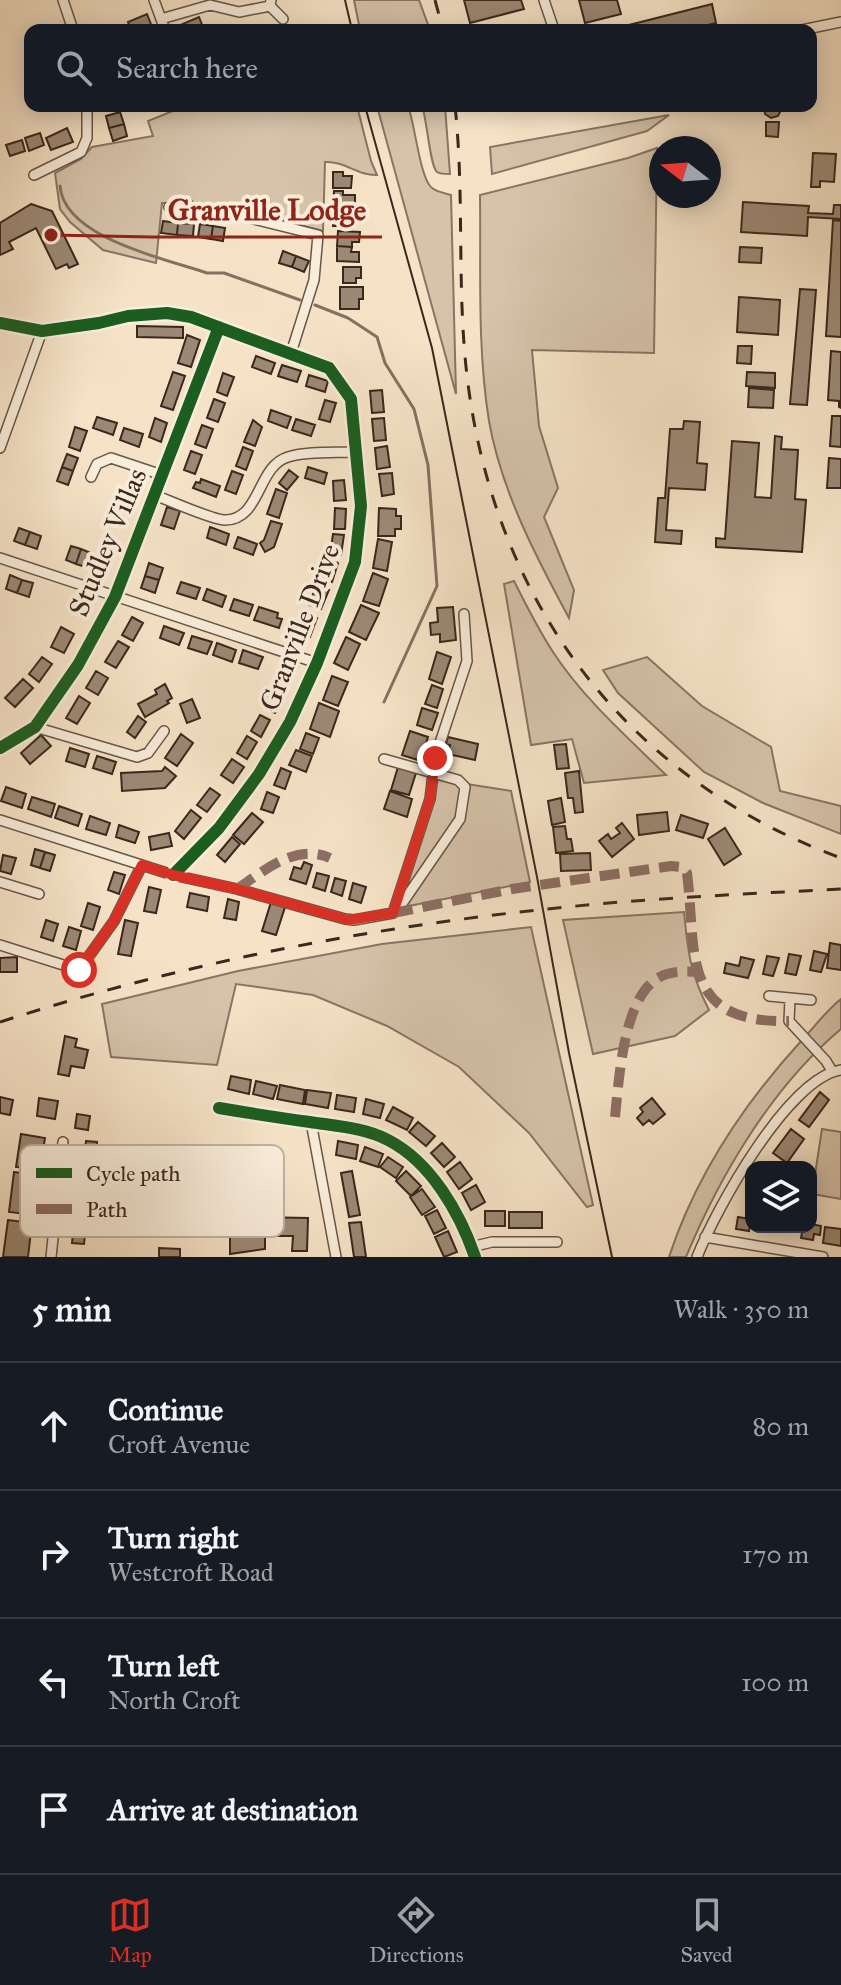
<!DOCTYPE html>
<meta charset="utf-8">
<style>
:root{--surface:#171b24;--page:#242831;--text:#f1f3f6;--muted:#9ea1a6;--line:#363941;--accent:#d93025}
body{margin:0;font-family:"IM FELL Great Primer",serif;background:var(--page);color:var(--text)}
.controls{position:absolute;right:24px;bottom:24px;display:grid;overflow:hidden;border-radius:16px;box-shadow:0 4px 20px #0003}
.controls button{width:72px;height:72px;display:grid;place-items:center;padding:0;border:0;border-bottom:2px solid var(--line);background:var(--surface);color:var(--text);font:40px sans-serif}
.compass{position:absolute;left:649px;top:136px;width:72px;height:72px;border-radius:50%;background:var(--surface);box-shadow:0 4px 20px #0003;rotate:287deg}
.stop{position:absolute;width:24px;height:24px;margin:-18px;border:6px solid #d93025;border-radius:50%;background:#fff}
.stop.end{background:#d93025;border-color:#fff;box-shadow:0 2px 8px #0008}
.list{margin:0;padding:0;list-style:none}
h2{display:flex;justify-content:space-between;align-items:center;height:104px;margin:0;padding:0 32px;font-size:34px}
h2 small{font-size:26px;font-weight:400;color:var(--muted)}
.list li{display:grid;grid-template-columns:52px 1fr auto;gap:24px;align-items:center;box-sizing:border-box;height:128px;padding:0 32px;border-top:2px solid var(--line)}
.list b{display:block;font-size:30px;white-space:nowrap}
.list p{margin:0;font-size:26px;white-space:nowrap;color:var(--muted)}
.list em{font-size:26px;font-style:normal;color:var(--muted)}
.icon{flex:none;width:44px;height:44px;fill:none;stroke:currentColor;stroke-width:2;stroke-linecap:round;stroke-linejoin:round}
.map{position:relative;flex:none;width:841px;height:1257px;overflow:hidden}
.search{position:absolute;background:var(--surface);box-shadow:0 4px 20px #0003;left:24px;right:24px;top:24px;height:88px;display:flex;align-items:center;gap:20px;box-sizing:border-box;padding:0 28px;border-radius:16px;color:var(--muted);font-size:30px}
.sheet{height:616px;background:var(--surface)}
nav{display:flex;justify-content:space-around;align-items:center;box-sizing:border-box;height:112px;border-top:2px solid var(--line);background:var(--surface);font-size:22px;color:var(--muted)}
nav a{display:grid;justify-items:center;gap:4px}
nav .on{color:var(--accent)}
.map>svg:first-child{display:block}
.green{fill:#d6c3aa;stroke:#887564;stroke-width:2}
.lines{fill:none;stroke-linecap:round;stroke-linejoin:round}
.stream{stroke:#847160;stroke-width:3}
.building{fill:#9c8975;stroke:#3a271d;stroke-width:2}
.street-casing{stroke:#695648;stroke-width:12}
.street{stroke:#f9eddb;stroke-width:9}
.tram{stroke:#3a271d;stroke-width:2}
.rail{stroke:#3a271d;stroke-width:3;stroke-dasharray:14 14;stroke-linecap:butt}
.quiet{stroke:#8d6e63;stroke-width:10;stroke-dasharray:20 10;stroke-linecap:butt}
.cycleway-casing{stroke:#f9eddb;stroke-width:17}
.cycleway{stroke:#1b5e20;stroke-width:12}
.route{stroke:#d93025;stroke-width:10}
.labels{text-anchor:middle;stroke-width:8;stroke-linejoin:round;paint-order:stroke}
.street-label{font-size:28px;fill:#3a271d;stroke:#f9eddb}
.key{fill:#f9eddb;stroke:#c0b2a2;stroke-width:2}
.key-label{font-size:22px;fill:#3a271d}
.leader{fill:none;stroke:#8f2418;stroke-width:3}
.callout-dot{fill:#8f2418;stroke:#f9eddb;stroke-width:3}
.callout-label{font-size:30px;text-anchor:middle;font-weight:bold;fill:#8f2418;stroke:#f9eddb;stroke-width:8;stroke-linejoin:round;paint-order:stroke}
</style>
<div class="map">
<svg width="841" height="1257" viewBox="0 0 841 1257">
<rect width="100%" height="100%" fill="#f6e3c7"/>
<filter id="stains"><feTurbulence type="fractalNoise" baseFrequency=".0025" numOctaves="4"/><feColorMatrix values="0 0 0 0 .2 0 0 0 0 .09 0 0 0 0 .02 0 0 0 .5 -.17"/></filter>
<radialGradient id="worn" r=".72"><stop offset=".6" stop-color="#630" stop-opacity="0"/><stop offset="1" stop-color="#630" stop-opacity=".3"/></radialGradient>
<path class="green" d="M354,0H419L430,30H360Z
M185,106H357L371,161L377,175C358,176 345,161 325,162L323,231L234,208L195,204L191,200L185,199L182,203H162L156,263L103,250L70,222L60,209L55,173L81,159L92,147L153,136L148,121Z
M377,106H408C415,124 420,179 432,188C437,192 445,193 451,195L456,394Z
M422,106H445L450,174C446,174 440,174 437,172C430,167 427,119 422,106Z
M669,115L647,131L492,174L490,147Z
M657,148L654,353L532,350L539,426L558,488L544,517L574,590L569,618C536,557 501,490 489,421C477,347 481,270 480,195L628,158Z
M514,581C526,605 538,629 553,652C583,698 626,736 666,775L584,783L572,739L531,745L504,584Z
M647,657L702,706L771,747L780,791L841,806V834L763,803L704,772L618,693L603,670Z
M435,779L511,791L530,882L409,906L399,905Z
M684,912C688,953 690,973 709,1010L675,1036L593,1054L563,920Z
M531,927L593,1205L587,1207L529,1133L459,1067L387,1026L313,995L236,984L217,1065L111,1057L102,1004L238,971L382,944Z
M841,999V1029C772,1087 720,1175 686,1257H669C696,1175 745,1102 803,1039C815,1026 827,1010 841,999Z
M822,1129L841,1132V1199L812,1194Z"/>
<g class="lines">
<path class="stream" d="M60,186C64,238 166,259 207,273H224L300,300
M315,305L348,318L377,337L385,363L414,409L428,465L437,586L384,702"/>
</g>
<path class="building" d="M464,0H521L524,9L470,23Z
M579,0H617L621,14L585,23Z
M712,4L716,23L688,30H622L621,27Z
M147,14L152,27L131,30L128,22Z
M199,17L204,30H180L178,26Z
M764,106H781V110L778,116L771,118L765,114Z
M120,112L124,124L109,128L106,116Z
M766,122H779L778,137L766,136Z
M124,124L127,136L113,141L109,128Z
M67,128L73,142L51,150L46,138Z
M40,133L44,145L29,151L25,138Z
M22,140L25,151L10,156L6,145Z
M813,153L836,154L834,182L820,181V187H811Z
M333,172H343V176H352L351,188H333Z
M334,191H343V195H355V206H347V210H333Z
M743,202L809,206L808,213L833,214L834,205H841V219L808,217L807,236L741,232Z
M31,204L52,211L78,264L69,268L67,264L56,269L36,228L9,242L13,249L0,255V223Z
M333,210H347V215L354,216V226H333Z
M833,220L841,221V337L826,336Z
M163,221L178,223L177,235L161,233Z
M178,223L194,224L193,236L177,235Z
M200,224L213,226L211,239L198,237Z
M213,226L225,228L223,241L211,239Z
M338,231L360,232L359,242H352V247L337,246Z
M337,246L352,247L351,252H359V262L337,261Z
M740,247L762,248L761,263L739,262Z
M283,251L296,256L292,267L279,263Z
M296,256L309,261L304,272L292,267Z
M343,267H361V278H356V283H343Z
M340,287H363V299H359V309H340Z
M800,289L816,290L807,405L790,404Z
M739,297L780,300L778,335L737,332Z
M137,326L183,327V338L137,337Z
M187,335L200,340L191,367L178,363Z
M738,346H752L751,364L737,363Z
M831,351L841,352V408L839,407V401L828,400Z
M256,356L275,363L271,374L252,367Z
M282,365L301,371L297,382L278,376Z
M173,372L185,376L173,410L161,406Z
M747,372L775,373V388L746,386Z
M223,373L234,377L227,396L217,392Z
M309,375L328,381L325,392L306,386Z
M749,388L774,390L773,408L748,407Z
M382,390L384,412L372,413L370,391Z
M214,399L225,403L218,422L207,418Z
M325,400L336,403L330,422L319,419Z
M271,410L291,417L287,428L268,421Z
M832,416H841V447L830,446Z
M97,417L117,423L113,435L93,428Z
M155,418L167,423L161,442L149,437Z
M384,418L386,440L374,441L372,419Z
M296,419L315,425L311,436L292,430Z
M253,420L262,427L255,446L244,442Z
M684,421L700,422L697,463L707,464L705,490L669,488L666,530L682,531L681,544L655,542L658,498H665L670,429H683Z
M202,425L213,429L206,448L195,444Z
M75,427L87,431L80,451L69,447Z
M124,428L143,434L139,447L120,440Z
M775,436L782,437L781,449L798,450L795,499L806,500L802,552L716,547V538L725,539L732,441L759,443L755,497L771,498Z
M387,446L390,467L377,469L375,448Z
M243,447L253,451L246,470L236,466Z
M191,451L202,455L195,474L184,470Z
M67,454L78,458L73,471L62,467Z
M829,458L841,459V488H827Z
M62,467L73,471L68,485L57,481Z
M308,467L327,473L324,484L305,478Z
M289,470L298,477L287,490L279,483Z
M232,471L243,475L236,494L225,490Z
M392,473L394,494L382,496L379,474Z
M201,479L220,486L216,497L193,488L196,482L200,483Z
M344,480L346,500L334,501L333,481Z
M276,489L287,493L279,518L267,514Z
M167,507L180,511L174,529L161,525Z
M335,508L346,509L345,529H334Z
M379,508L396,509V516H401V529H395V536H378Z
M271,521L282,524L274,547L265,552L260,543L264,540Z
M210,527L229,534L226,545L207,538Z
M19,528L30,532L25,545L14,541Z
M30,532L41,536L37,549L25,545Z
M333,534L344,535L341,555L330,554Z
M238,537L257,544L253,555L234,548Z
M378,539L392,542L387,571L373,568Z
M71,546L81,549L76,564L66,560Z
M81,549L91,553L86,567L76,564Z
M327,559L338,563L332,582L321,579Z
M149,563L163,568L159,580L145,576Z
M373,573L388,579L379,606L363,601Z
M10,575L22,580L17,593L6,589Z
M145,576L159,580L155,593L141,588Z
M22,580L33,583L29,597L17,593Z
M181,582L200,588L196,599L177,593Z
M316,586L329,590L321,609L309,605Z
M207,589L226,596L222,607L203,600Z
M234,599L253,605L249,616L230,610Z
M361,605L379,613L366,640L349,632Z
M259,607L278,613L277,618L282,619L279,628L254,620Z
M453,607L456,640L440,642V634L431,635L430,623L438,622L437,608Z
M306,614L317,618L310,637L299,632Z
M132,617L143,623L133,641L122,635Z
M164,626L184,633L179,645L160,638Z
M61,627L74,634L64,653L51,647Z
M192,636L212,642L207,654L188,648Z
M346,637L360,644L348,670L334,663Z
M118,641L129,647L116,668L105,662Z
M217,643L236,650L232,662L213,655Z
M243,650L263,657L258,669L239,663Z
M437,652L451,657L442,684L429,679Z
M42,657L52,664L39,682L29,674Z
M286,660L298,666L286,691L274,685Z
M96,671L108,678L98,695L86,688Z
M332,676L348,682L338,706L323,700Z
M23,679L33,688L15,707L5,698Z
M165,684L172,698L167,701L169,703L145,717L138,704L157,694L155,690Z
M432,685L443,689L437,708L425,704Z
M271,691L283,696L275,713L264,708Z
M79,696L90,703L77,724L66,718Z
M192,699L200,718L187,723L180,704Z
M319,703L339,711L330,737L310,729Z
M422,708L438,713L432,730L417,725Z
M260,715L270,720L261,737L251,731Z
M138,716L146,722L135,738L127,732Z
M410,731L428,737L421,761L402,755Z
M306,733L319,738L313,754L300,749Z
M181,734L193,743L177,766L165,758Z
M41,735L51,746L30,764L21,753Z
M247,736L257,742L247,759L237,753Z
M448,737L478,744L475,760L448,754L450,745L446,744Z
M566,744L569,768L557,769L554,745Z
M70,748L89,754L85,767L66,761Z
M296,750L312,756L306,772L289,765Z
M97,756L116,762L112,774L93,768Z
M232,759L244,767L233,783L221,775Z
M165,767L176,776L165,788L122,791L121,773L162,771Z
M398,767L416,773L409,795L391,790Z
M281,768L291,772L285,789L274,785Z
M579,771L583,812L575,813L573,798H568L565,773Z
M6,787L26,794L22,808L1,801Z
M210,788L220,795L207,812L197,805Z
M390,791L412,799L407,817L384,809Z
M267,792L279,797L273,813L261,809Z
M32,797L55,804L51,817L28,809Z
M561,798L565,822L552,825L548,801Z
M59,806L82,814L78,826L55,818Z
M191,810L201,818L184,839L175,831Z
M667,812L669,831L639,835L637,815Z
M252,813L263,822L244,844L233,835Z
M681,815L708,824L703,838L676,830Z
M90,816L110,823L106,835L86,829Z
M622,823L634,839L612,857L599,841L608,834L611,839L620,833L616,828Z
M119,825L139,832L135,843L116,837Z
M565,826L567,839H571L573,851L556,853L553,827Z
M725,828L741,854L724,865L708,839Z
M169,833L172,846L151,850L149,837Z
M232,837L240,844L225,862L217,855Z
M35,849L45,852L40,868L31,865Z
M45,852L55,855L50,871L40,868Z
M590,853L591,870L561,871L560,854Z
M3,855L16,858L11,874L0,871Z
M304,862L312,865L306,884L290,879L294,867L301,869Z
M114,872L125,875L119,894L108,890Z
M317,873L329,876L325,891L313,887Z
M335,878L346,881L342,896L331,892Z
M353,883L366,887L361,903L349,899Z
M149,887L161,890L156,913L144,911Z
M190,893L209,897L207,911L187,907Z
M228,899L239,902L236,920L224,918Z
M271,902L285,907L276,935L262,931Z
M88,903L100,907L93,930L81,926Z
M46,920L58,924L53,941L41,937Z
M125,920L138,923L131,956L118,954Z
M69,927L81,931L76,950L63,946Z
M830,943L841,945V970L827,968Z
M814,951L827,954L821,972L810,970Z
M789,954L801,956L796,975L785,973Z
M767,956L779,958L773,976L763,974Z
M17,957V972H0V958Z
M741,957L754,960L748,978L724,973L726,963L739,966Z
M65,1036L77,1039L75,1047L88,1050L84,1068L71,1066L69,1076L58,1074Z
M231,1076L251,1080L249,1094L228,1089Z
M256,1081L277,1086L273,1099L253,1094Z
M280,1085L305,1090L303,1104L277,1099Z
M307,1090L331,1093L328,1108L305,1104Z
M820,1092L829,1100L809,1127L799,1120Z
M337,1095L356,1098L354,1112L335,1109Z
M0,1097L13,1100L10,1115L0,1113Z
M39,1098L58,1101L55,1119L37,1116Z
M652,1098L665,1114L653,1124L649,1120L643,1125L637,1118L643,1112L640,1108Z
M366,1099L384,1104L380,1118L363,1114Z
M393,1107L413,1118L407,1130L386,1120Z
M77,1114L90,1116L88,1130L75,1128Z
M418,1122L435,1136L426,1146L409,1132Z
M791,1129L804,1139L787,1163L773,1153Z
M21,1134L45,1138L40,1170L16,1167Z
M86,1141L97,1142L94,1164L83,1163Z
M338,1141L358,1145L356,1159L336,1155Z
M442,1143L455,1157L444,1167L431,1153Z
M365,1147L383,1154L378,1167L360,1161Z
M388,1157L403,1167L396,1178L380,1167Z
M460,1162L472,1179L459,1189L447,1172Z
M352,1171L360,1215L349,1217L341,1173Z
M406,1171L421,1186L411,1196L396,1181Z
M14,1172L39,1175L34,1215L9,1212Z
M476,1185L485,1202L471,1210L462,1193Z
M422,1189L435,1207L422,1215L410,1197Z
M437,1210L446,1228L434,1234L425,1216Z
M485,1211H505V1226H485Z
M509,1212H542V1228H509Z
M250,1217L308,1218L307,1251H292L293,1236H265V1249L230,1254V1235H225V1227L236,1228V1223H250Z
M738,1217L751,1219L749,1231L736,1229Z
M8,1220L32,1223L28,1257H3Z
M361,1222L366,1257H354L349,1223Z
M74,1224L86,1226L84,1244L72,1243Z
M811,1224L821,1226L820,1235L814,1234L813,1240L801,1238L803,1227H811Z
M825,1227L841,1229V1246L823,1243Z
M448,1231L457,1252L444,1257L435,1237Z
M159,1248L180,1249V1257H159Z"/>
<g class="lines">
<g class="street-casing">
<path id="street" d="M63,0L73,30
M154,0L165,30
M271,0L270,6L283,19
M544,0L554,30
M161,19L210,5L239,12L270,6
M802,30L841,22
M34,175L81,152L87,138V106
M169,207L226,212L318,235L314,280L291,353
M0,323L42,331L99,323L128,316L167,313L191,317L329,368L351,399L361,506L355,562L317,663L290,722L259,774L219,828L173,875
M0,448L42,331
M91,477L97,464L111,458L162,475
M154,495C169,500 212,520 225,520C261,520 257,466 288,457C308,451 335,453 356,452
M0,558L317,663
M35,727L137,757L148,753L164,731
M0,748L35,727L78,665L115,597L219,327
M384,759L458,780L465,787L460,819L399,908
M0,820L173,875L237,889L345,919L354,920L393,913
M0,882L39,894
M393,913L430,799L435,758L467,661L464,614
M0,945L79,970L114,921L142,865
M769,996L811,1000
M790,999L789,1021L826,1061L832,1071
M219,1108C249,1113 280,1118 310,1122C336,1126 365,1128 388,1140C431,1162 460,1213 475,1257
M311,1122L336,1257
M705,1237L823,1257
M471,1247L492,1242H557
M51,1257L63,1142
M697,1257C716,1209 788,1078 841,1070"/>
</g>
<use href="#street" class="street"/>
<path class="tram" d="M345,0L352,30
M365,106L432,348L537,877L569,1053L612,1257"/>
<path class="rail" d="M435,0L443,30
M455,106C465,198 456,292 468,384C497,607 629,780 841,858
M0,1022C180,964 369,927 557,908C651,898 746,894 841,889"/>
<path class="quiet" d="M237,889C265,870 296,843 330,858
M393,913L512,889L671,866L681,867L687,873C697,952 679,1024 789,1021
M615,1117C619,1080 623,1003 655,980C667,971 684,971 698,972"/>
<g class="cycleway-casing">
<path id="cycleway" d="M0,323L42,331L99,323L128,316L167,313L191,317L329,368L351,399L361,506L355,562L317,663L290,722L259,774L219,828L173,875
M0,748L35,727L78,665L115,597L219,327
M219,1108C249,1113 280,1118 310,1122C336,1126 365,1128 388,1140C431,1162 460,1213 475,1257"/>
</g>
<use href="#cycleway" class="cycleway"/>
</g>
<g class="lines">
<path class="route" d="M79,970L114,921L142,865L173,875L237,889L349,920L393,913L430,799L435,758"/>
</g>
<g class="labels">
<g class="street-label">
<text transform="translate(107 542) rotate(-67)" y="10">Studley Villas</text>
<text transform="translate(299 627) rotate(-69)" y="10">Granville Drive</text>
</g>
</g>
<rect x="20" y="1145" width="264" height="92" rx="12" class="key"/>
<rect x="36" y="1168" width="36" height="10" fill="#1b5e20"/>
<rect x="36" y="1204" width="36" height="10" fill="#8d6e63"/>
<g class="key-label">
<text x="86" y="1181">Cycle path</text>
<text x="86" y="1217">Path</text>
</g>
<path class="leader" d="M51 235L152 237H382"/>
<circle class="callout-dot" cx="51" cy="235" r="8"/>
<g class="callout-label">
<text x="267" y="220">Granville Lodge</text>
</g>
<rect width="100%" height="100%" filter="url(#stains)"/>
<rect width="100%" height="100%" fill="url(#worn)"/>
</svg>
<div class="controls">
<button><svg class="icon" aria-label="layers" viewBox="0 0 24 24"><path d="M12 4l9 5-9 5-9-5zM3 14l9 5 9-5"/></svg></button>
</div>
<svg class="compass" viewBox="-18 -18 36 36"><path d="M0-13l5 13h-10z" fill="#e53935"/><path d="M0 13l5-13h-10z" fill="#9ea1a6"/></svg>
<div class="stop" style="left:79px;top:970px"></div>
<div class="stop end" style="left:435px;top:758px"></div>
<div class="search"><svg class="icon" aria-label="search" viewBox="0 0 24 24"><circle cx="10" cy="10" r="6"/><path d="M15 15l6 6"/></svg>Search here</div>
</div>
<section class="sheet">
<h2>5 min<small>Walk · 350 m</small></h2>
<ul class="list">
<li><svg class="icon" aria-label="ahead" viewBox="0 0 24 24"><path d="M12 20V5M6 11l6-6 6 6"/></svg><div><b>Continue</b><p>Croft Avenue</p></div><em>80 m</em></li>
<li><svg class="icon" aria-label="right" viewBox="0 0 24 24"><path d="M7 20v-9h11M14 6l5 5-5 5"/></svg><div><b>Turn right</b><p>Westcroft Road</p></div><em>170 m</em></li>
<li><svg class="icon" aria-label="left" viewBox="0 0 24 24"><path d="M17 20v-9H6M10 6l-5 5 5 5"/></svg><div><b>Turn left</b><p>North Croft</p></div><em>100 m</em></li>
<li><svg class="icon" aria-label="arrive" viewBox="0 0 24 24"><path d="M6 21V4h12l-3 4 3 4H6"/></svg><div><b>Arrive at destination</b></div></li>
</ul>
</section>
<nav>
<a class="on"><svg class="icon" aria-label="map" viewBox="0 0 24 24"><path d="M3 6l6-2 6 2 6-2v14l-6 2-6-2-6 2zM9 4v14M15 6v14"/></svg>Map</a>
<a><svg class="icon" aria-label="directions" viewBox="0 0 24 24"><path d="M12 3l9 9-9 9-9-9zM9 14v-3h6M13 9l2 2-2 2"/></svg>Directions</a>
<a><svg class="icon" aria-label="saved" viewBox="0 0 24 24"><path d="M7 4h10v16l-5-4-5 4z"/></svg>Saved</a>
</nav>
